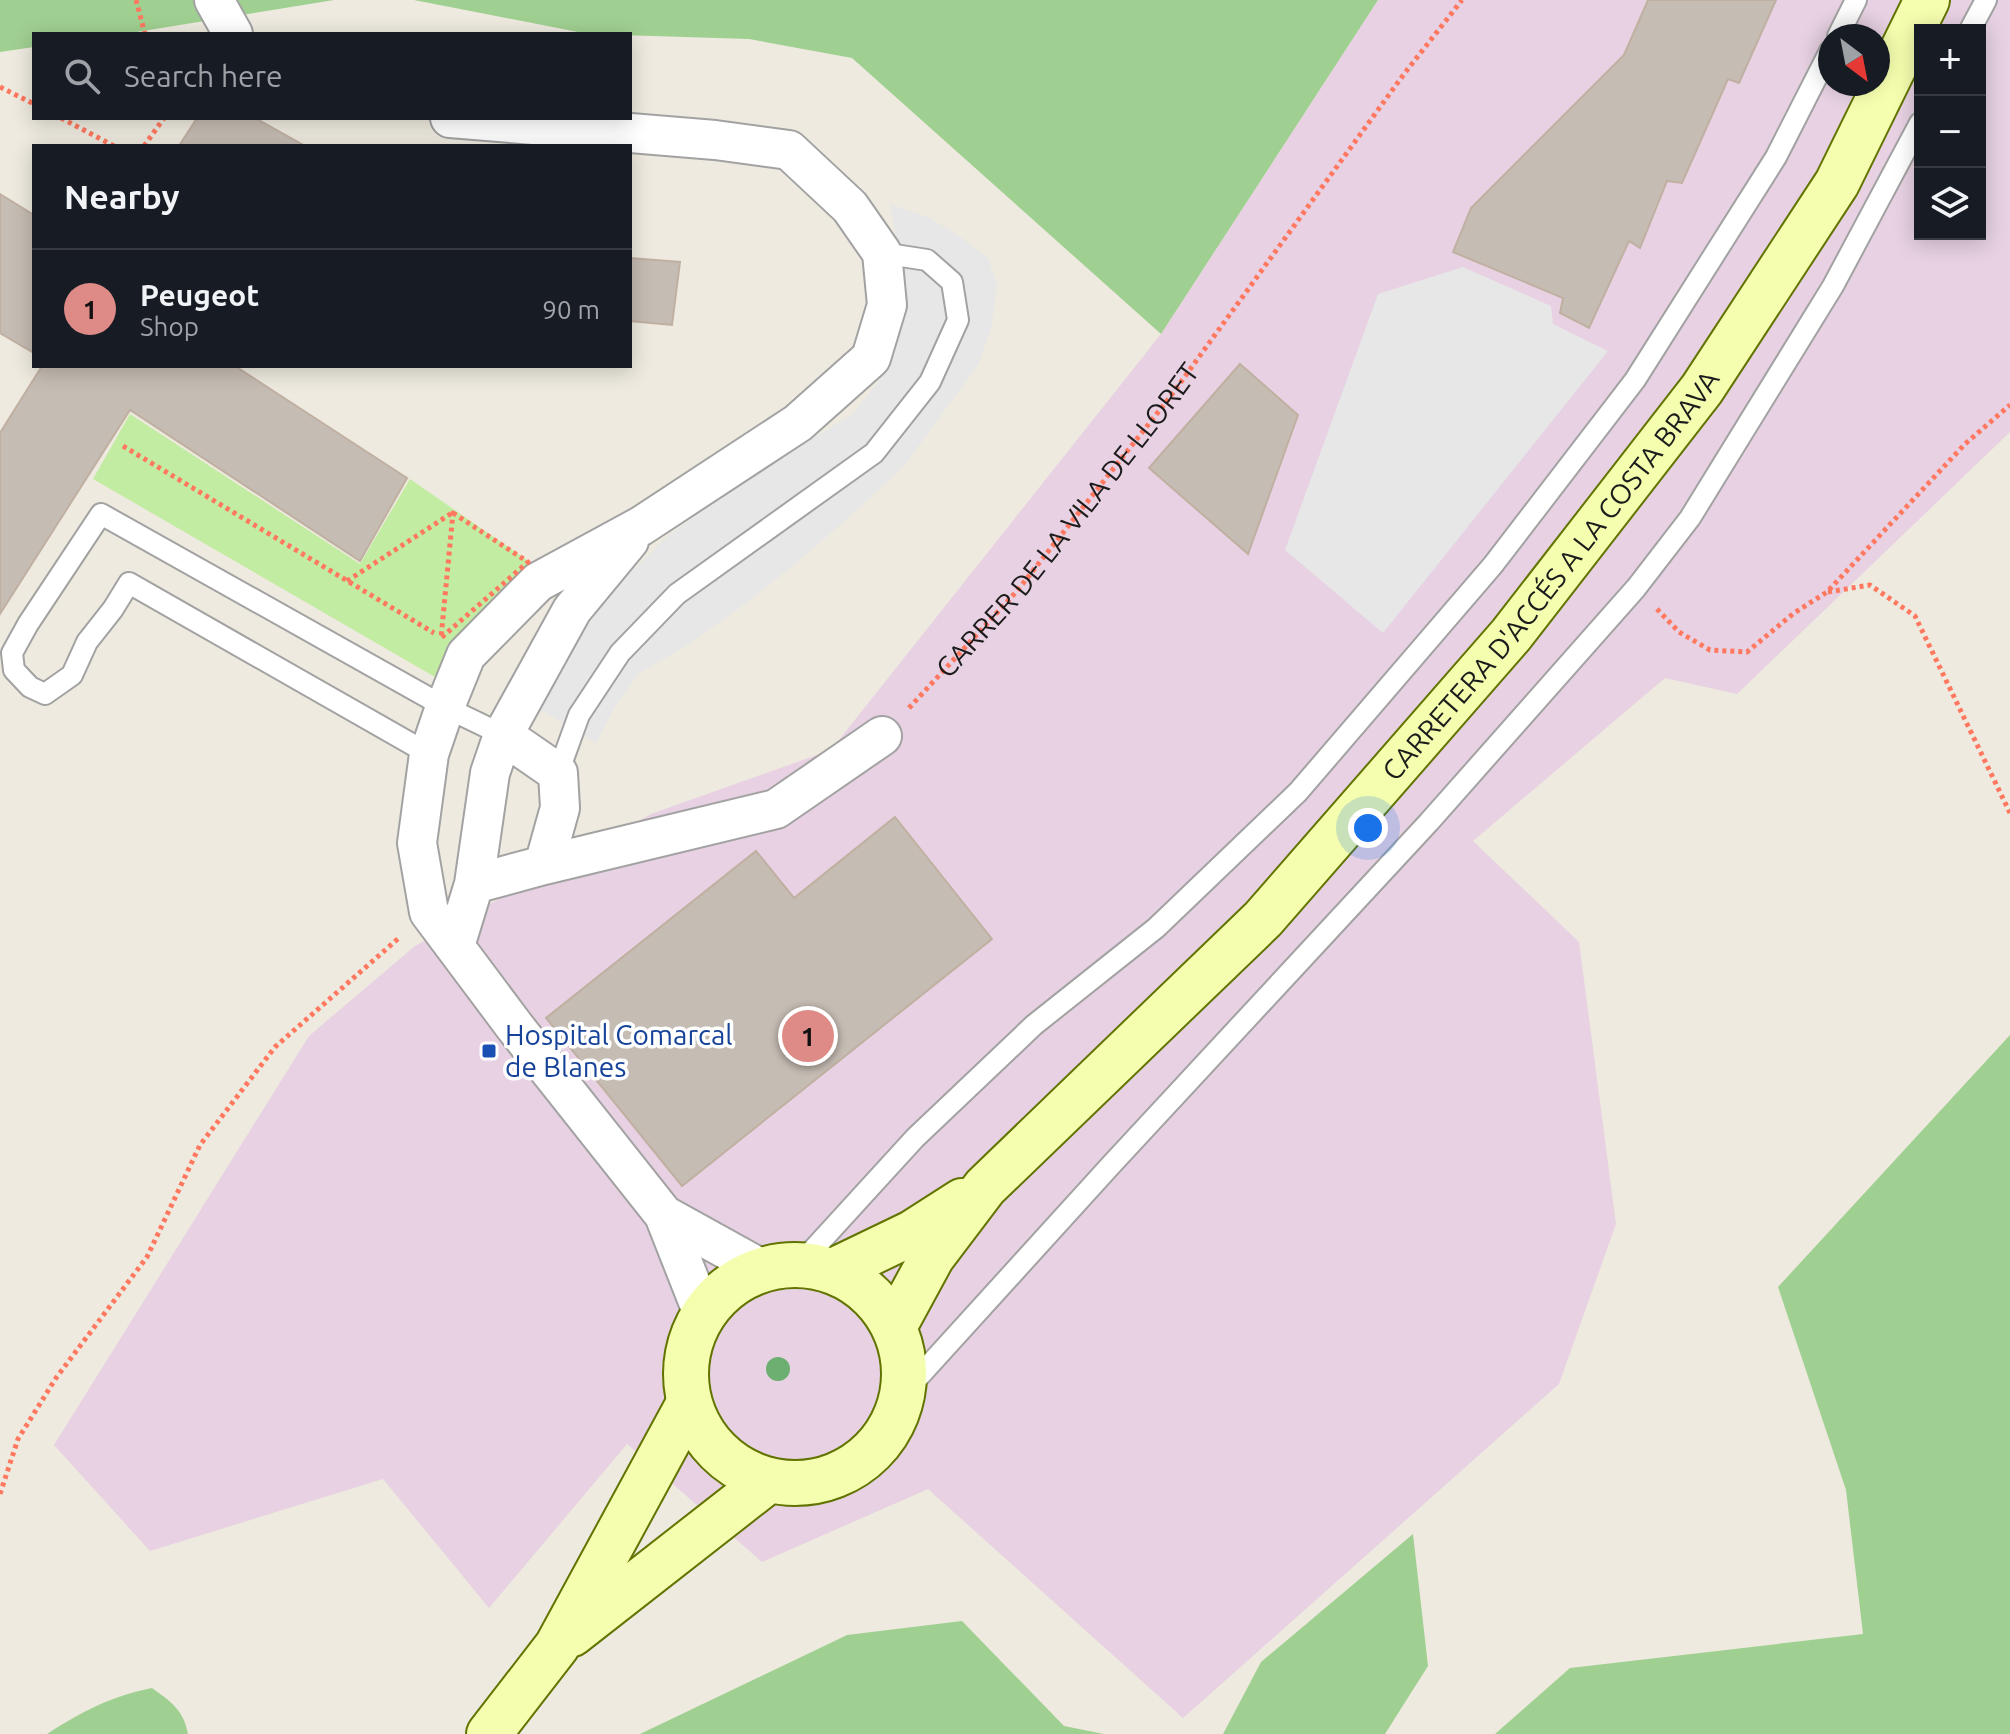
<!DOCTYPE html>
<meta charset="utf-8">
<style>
:root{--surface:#171b24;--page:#20242c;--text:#f1f3f6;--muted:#9ea1a6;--line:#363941;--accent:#de8b87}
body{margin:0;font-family:Ubuntu,sans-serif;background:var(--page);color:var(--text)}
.controls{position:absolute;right:24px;top:24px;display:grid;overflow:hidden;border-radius:0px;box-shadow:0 4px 20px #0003}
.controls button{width:72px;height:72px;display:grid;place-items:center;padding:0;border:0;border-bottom:2px solid var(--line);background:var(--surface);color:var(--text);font:40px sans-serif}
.compass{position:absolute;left:1818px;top:24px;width:72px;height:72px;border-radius:50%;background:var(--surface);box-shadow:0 4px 20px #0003;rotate:148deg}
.you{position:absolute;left:1368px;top:828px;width:28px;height:28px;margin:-20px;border:6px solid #fff;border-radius:50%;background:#1a73e8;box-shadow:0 0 0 12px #1a73e833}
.badge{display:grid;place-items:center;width:52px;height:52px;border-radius:50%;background:var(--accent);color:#111;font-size:26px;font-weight:700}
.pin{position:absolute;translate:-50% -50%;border:4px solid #fff;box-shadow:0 2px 8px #0006}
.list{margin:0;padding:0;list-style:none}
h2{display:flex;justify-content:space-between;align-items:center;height:104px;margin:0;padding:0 32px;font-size:34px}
h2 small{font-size:26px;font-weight:400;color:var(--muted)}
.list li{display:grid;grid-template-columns:52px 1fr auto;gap:24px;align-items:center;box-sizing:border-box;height:120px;padding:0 32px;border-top:2px solid var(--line)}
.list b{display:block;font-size:30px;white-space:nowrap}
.list p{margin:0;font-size:26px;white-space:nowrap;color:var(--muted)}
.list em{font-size:26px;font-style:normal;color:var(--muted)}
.icon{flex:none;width:44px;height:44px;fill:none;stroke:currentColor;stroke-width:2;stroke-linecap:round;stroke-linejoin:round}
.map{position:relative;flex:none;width:2010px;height:1734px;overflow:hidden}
.search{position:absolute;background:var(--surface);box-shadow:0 4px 20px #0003;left:32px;top:32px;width:600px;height:88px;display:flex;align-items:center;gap:20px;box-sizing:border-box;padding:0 28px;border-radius:0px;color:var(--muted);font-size:30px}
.panel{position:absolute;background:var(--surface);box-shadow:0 4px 20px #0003;left:32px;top:144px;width:600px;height:224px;border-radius:0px}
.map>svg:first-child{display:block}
.industrial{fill:#e7d1e2;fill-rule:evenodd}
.grass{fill:#c2eca1}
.forest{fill:#a0d091}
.parking{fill:#e7e7e7}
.building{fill:#c5bcb3;stroke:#c0b0a1;stroke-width:2}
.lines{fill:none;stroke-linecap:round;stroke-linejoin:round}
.lane-casing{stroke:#a2a2a2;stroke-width:24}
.street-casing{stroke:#a2a2a2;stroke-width:42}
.secondary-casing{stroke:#617400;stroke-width:48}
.path{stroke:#ff785f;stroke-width:5;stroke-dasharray:4 4;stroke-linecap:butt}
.lane{stroke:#fff;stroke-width:20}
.street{stroke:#fff;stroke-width:38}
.secondary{stroke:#f5fdae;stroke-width:44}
.tree{fill:#6daf70}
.transit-dot{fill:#1a4fb4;stroke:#fff;stroke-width:3}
.labels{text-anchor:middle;stroke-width:7;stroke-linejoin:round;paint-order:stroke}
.street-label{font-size:28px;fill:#1b1b1b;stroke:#fff}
.transit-label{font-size:28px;fill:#164399;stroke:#fff;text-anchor:start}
</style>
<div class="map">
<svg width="2010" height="1734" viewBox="0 0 2010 1734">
<rect width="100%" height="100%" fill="#eeeadf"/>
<path class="industrial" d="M1378,0H2010V432L1737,694L1665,678L1473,841L1579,942L1616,1224L1559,1384L1183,1718L928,1489L762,1562L627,1444L489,1608L383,1479L150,1551L54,1445L309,1036L415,946L651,814L831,750L1161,334ZM1920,30H1980V234H1920ZM1830,36H1878V84H1830Z"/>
<path class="grass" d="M130,414L360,564L410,479L537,567L450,644L435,677L93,479Z"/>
<path class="forest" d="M0,0H334L124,34H34V47L0,52Z
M414,0H1378L1161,334L852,58L749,39L588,34Z
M2010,1035V1734H1495L1570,1668L1863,1634L1846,1490L1778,1287Z
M1413,1534L1428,1666L1385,1734H1223L1261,1662Z
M962,1621L1064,1726L1104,1734H640L847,1635Z
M152,1688C170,1701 184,1710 188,1734H47C83,1711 109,1697 152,1688Z"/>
<path class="parking" d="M890,204L930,218L959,236L988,258L997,285L991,329L978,365L904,466L855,512L794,565L737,610L686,646L639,673L616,705L596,743L541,710L563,662L610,594L664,539L727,492L852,414L887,371L902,327L903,274Z
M1463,267L1551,306L1553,324L1608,351L1383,633L1285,550L1378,294Z"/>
<path class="building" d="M1648,0H1776L1739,83L1728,79L1682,183L1667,181L1640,248L1629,241L1589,328L1560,313L1563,298L1453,252L1471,208L1624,55Z
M197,118H255L305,146H179Z
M0,194L34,215V353L0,333Z
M630,258L680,262L672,325L630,321Z
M1240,364L1298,415L1248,554L1149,468Z
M42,366H235L407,478L360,561L130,410L0,614V433Z
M895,817L992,939L682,1186L546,1018L756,851L794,898Z"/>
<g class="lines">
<g class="lane-casing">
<path id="lane" d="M1970,30L1986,0
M1838,36L1856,0
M429,754L129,583L113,609L87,642L72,675L45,694L30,687L14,670L12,653L28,624L101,514L445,707L503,735
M558,773L579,715L620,653L677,594L874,453L930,382L958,320L952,282L927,260L882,253
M799,1265L915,1138L1034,1025L1156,928L1298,792L1493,565L1635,380L1776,157L1830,51
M903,1394L1111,1165L1429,822L1636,588L1690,518L1833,286L1920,123"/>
</g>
<g class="street-casing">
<path id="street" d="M214,0L233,34
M450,118L715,140L789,150L850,207L882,253L887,305L871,358L798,423L641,526L538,582L466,655L445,707L429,754L417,843L429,912L515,1027L664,1215L703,1314
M503,735L558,773L560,808L544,865
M474,884L544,865L776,809L882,736
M455,946L474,884L490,773L503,735L572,610L629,541
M664,1215L762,1269"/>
</g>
<g class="secondary-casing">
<g id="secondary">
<circle cx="795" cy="1374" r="109"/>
<path d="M833,1271L912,1233L962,1201"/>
<path id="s2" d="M894,1327L932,1257L985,1187L1263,919L1511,635L1702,389L1837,183L1927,0"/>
<path d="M572,1634L769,1480"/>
<path d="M489,1734L557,1646L689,1403"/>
</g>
</g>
<g class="path">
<path d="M136,0L145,34"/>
<path d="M0,87L34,104"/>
<path d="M61,118L114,146"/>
<path d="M144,146L164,118"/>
<path d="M123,446L434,633"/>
<path d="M453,513L528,562L441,638Z"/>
<path d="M347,581L452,513"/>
<path d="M1828,592L1870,585L1915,616L2010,813"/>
<path d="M1657,609L1679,632L1710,650L1747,652L1794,613L1827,592L1965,444L2010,405"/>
<path id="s1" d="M909,708L1017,591L1170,397L1404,74L1462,0"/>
<path d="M0,1494L18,1439L56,1378L147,1257L200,1145L275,1047L400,937"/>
</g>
<use href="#lane" class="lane"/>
<use href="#street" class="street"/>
<use href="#secondary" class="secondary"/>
</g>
<circle class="tree" cx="778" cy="1369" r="12"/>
<rect class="transit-dot" x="481" y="1043" width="16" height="16" rx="4"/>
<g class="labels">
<g class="street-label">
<text dy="10" stroke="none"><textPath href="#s1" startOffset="246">CARRER DE LA VILA DE LLORET</textPath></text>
<text dy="10" stroke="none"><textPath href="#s2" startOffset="1002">CARRETERA D'ACCÉS A LA COSTA BRAVA</textPath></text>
</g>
<g class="transit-label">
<text x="505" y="1045">Hospital Comarcal<tspan x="505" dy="32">de Blanes</tspan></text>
</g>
</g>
</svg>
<div class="controls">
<button>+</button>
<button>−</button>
<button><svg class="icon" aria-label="layers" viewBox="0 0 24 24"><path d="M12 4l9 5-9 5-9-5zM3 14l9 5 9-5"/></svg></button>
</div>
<svg class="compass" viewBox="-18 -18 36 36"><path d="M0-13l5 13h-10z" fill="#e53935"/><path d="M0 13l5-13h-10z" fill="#9ea1a6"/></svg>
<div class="you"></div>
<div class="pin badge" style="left:808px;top:1036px">1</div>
<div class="search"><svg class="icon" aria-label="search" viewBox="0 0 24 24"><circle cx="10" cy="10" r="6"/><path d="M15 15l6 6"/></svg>Search here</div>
<section class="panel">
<h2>Nearby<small></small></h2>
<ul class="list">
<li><span class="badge">1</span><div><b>Peugeot</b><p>Shop</p></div><em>90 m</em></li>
</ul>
</section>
</div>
